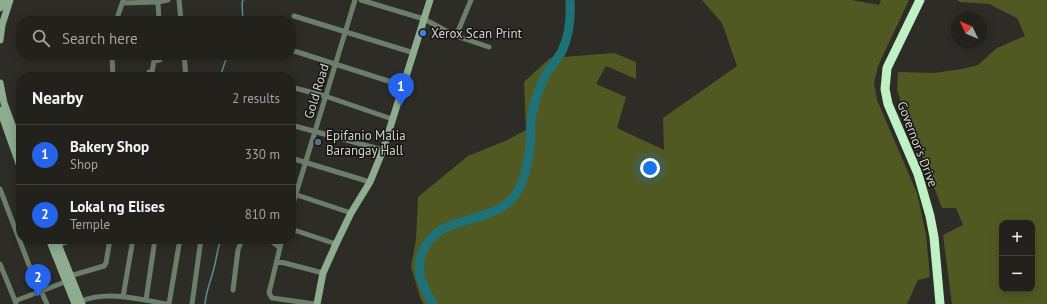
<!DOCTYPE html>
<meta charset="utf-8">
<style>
:root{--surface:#22211c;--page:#2e2e29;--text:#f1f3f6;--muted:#a2a3a3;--line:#3f3e3b;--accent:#2563eb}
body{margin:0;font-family:"PT Sans",sans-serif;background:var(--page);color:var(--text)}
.controls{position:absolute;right:12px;bottom:12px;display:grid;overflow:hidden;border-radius:8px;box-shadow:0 2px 10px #0003}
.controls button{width:36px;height:36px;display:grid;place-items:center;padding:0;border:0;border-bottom:1px solid var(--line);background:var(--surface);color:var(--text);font:20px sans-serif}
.compass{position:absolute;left:951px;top:12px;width:36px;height:36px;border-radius:50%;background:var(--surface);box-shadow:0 2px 10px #0003;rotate:314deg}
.you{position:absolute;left:650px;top:168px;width:14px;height:14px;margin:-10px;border:3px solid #fff;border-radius:50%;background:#1a73e8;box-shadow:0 0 0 6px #1a73e833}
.badge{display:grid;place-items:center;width:26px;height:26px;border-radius:50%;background:var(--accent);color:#fff;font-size:13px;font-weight:700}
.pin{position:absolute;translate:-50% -33px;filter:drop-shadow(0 1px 2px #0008)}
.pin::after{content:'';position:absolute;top:21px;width:14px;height:12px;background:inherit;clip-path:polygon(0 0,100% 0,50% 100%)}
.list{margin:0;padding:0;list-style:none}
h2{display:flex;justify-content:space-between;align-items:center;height:52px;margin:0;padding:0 16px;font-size:17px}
h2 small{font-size:13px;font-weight:400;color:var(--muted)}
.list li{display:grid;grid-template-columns:26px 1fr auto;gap:12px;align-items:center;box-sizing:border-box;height:60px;padding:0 16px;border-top:1px solid var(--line)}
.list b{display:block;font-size:15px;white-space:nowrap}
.list p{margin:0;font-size:13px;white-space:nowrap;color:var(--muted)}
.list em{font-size:13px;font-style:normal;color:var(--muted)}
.icon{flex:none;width:22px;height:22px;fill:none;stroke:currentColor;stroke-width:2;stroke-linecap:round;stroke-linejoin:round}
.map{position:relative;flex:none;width:1047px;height:304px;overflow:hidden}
.search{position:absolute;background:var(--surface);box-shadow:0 2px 10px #0003;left:16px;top:16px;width:280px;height:44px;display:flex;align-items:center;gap:10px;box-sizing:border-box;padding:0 14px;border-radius:16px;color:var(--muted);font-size:15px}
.panel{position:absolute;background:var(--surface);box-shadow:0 2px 10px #0003;left:16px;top:72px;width:280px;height:172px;border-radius:16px}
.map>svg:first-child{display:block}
.forest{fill:#515923;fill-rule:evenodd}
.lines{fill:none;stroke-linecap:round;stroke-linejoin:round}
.stream{stroke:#558f91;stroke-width:1.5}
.river{stroke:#1e7277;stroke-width:9}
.street{stroke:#6b7e6c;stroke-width:5}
.secondary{stroke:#8dac90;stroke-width:7}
.highway{stroke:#c0f1c5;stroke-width:9}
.shop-dot{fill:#3f7fe0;stroke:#151412;stroke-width:1.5}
.service-dot{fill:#5c6f8a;stroke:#151412;stroke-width:1.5}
.labels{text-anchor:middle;stroke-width:3;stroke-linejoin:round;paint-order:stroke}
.poi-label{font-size:13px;fill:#d4d3cf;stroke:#151412;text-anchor:start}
.street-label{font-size:13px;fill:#d4d3cf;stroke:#151412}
</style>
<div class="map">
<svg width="1047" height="304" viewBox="0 0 1047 304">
<rect width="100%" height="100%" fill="#2e2c26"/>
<path class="forest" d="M702,0H851L879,5L881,0H909L878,66L874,83L877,100L917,193L926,235L930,277L918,280L907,304H424L421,300L411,267L416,240L418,197L468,156L505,141L526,130L524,82L550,58L614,53L636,62V79L606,66L596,84L626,97L617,128L664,150L663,118L737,66L722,23Z
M957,0H1047V304H952L943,235L963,225L956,208H942L900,99L897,89L898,72L934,73L962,69L978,65L997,48L1025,36L1017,18L989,4L960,2ZM1002,223H1032V289H1002Z"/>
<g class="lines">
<path class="stream" d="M243,0L242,3L243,21
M220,77L225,62L229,55
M205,304C206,290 212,278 215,264C217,255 218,247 221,239"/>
<path class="river" d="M433,304C423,287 415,272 422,253C437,213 488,226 513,198C524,185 528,163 530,147C531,135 530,122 533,110C536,97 541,83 548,71C553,64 558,58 562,51C569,36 571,16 570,0"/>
<path class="street" d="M179,0L181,21
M361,0L424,19L456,36L489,47
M158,2L159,21
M122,3L158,2L168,0
M294,16L414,53
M116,21L123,1
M456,36L471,0
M291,50L404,86
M112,55L113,77
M184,55L186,77
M149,77V72H152L154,61L160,60L161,55
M259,77H260
M291,87L325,96L392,119
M291,125L383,150
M291,158L370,182
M0,189L29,265L47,304
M291,193L351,213
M291,210L355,0
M291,229L336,244
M269,239L280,248
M282,239L269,293L272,298L315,304
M58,245L75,239
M277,261L323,273
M0,264L16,303
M233,290L238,250L242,239
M123,297L133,239
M146,300L155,239
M15,301L65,282L70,276L104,266L106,263L110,239
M79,302C106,290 139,299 167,304
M169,304L180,239
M192,304L201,239"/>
<path class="secondary" d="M0,8L3,0
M0,40L2,25L10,0
M0,83L4,103L21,149
M0,110L21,169
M49,239L75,304
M56,239L82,304
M317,304L323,273L336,244L351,213L370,182L383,150L430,0"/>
<path class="highway" d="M920,0L887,68L885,89L888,104L918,174L930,216L934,237L940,304"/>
</g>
<circle class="shop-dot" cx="423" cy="33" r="4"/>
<circle class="service-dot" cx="318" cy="142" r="4"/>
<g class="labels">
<g class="poi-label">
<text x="431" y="38">Xerox Scan Print</text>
<text x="326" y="140">Epifanio Malia<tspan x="326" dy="15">Barangay Hall</tspan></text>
</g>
<g class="street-label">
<text transform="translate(316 91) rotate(-73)" y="5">Gold Road</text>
<text transform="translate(918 144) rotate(69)" y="5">Governor's Drive</text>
</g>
</g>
</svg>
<div class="controls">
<button>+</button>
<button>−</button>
</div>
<svg class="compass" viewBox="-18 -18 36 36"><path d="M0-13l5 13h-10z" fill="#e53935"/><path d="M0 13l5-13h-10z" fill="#a2a3a3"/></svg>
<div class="you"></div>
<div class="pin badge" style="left:401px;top:106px">1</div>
<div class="pin badge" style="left:38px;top:297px">2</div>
<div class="search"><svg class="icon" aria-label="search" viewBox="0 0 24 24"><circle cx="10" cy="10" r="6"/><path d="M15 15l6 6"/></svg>Search here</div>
<section class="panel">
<h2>Nearby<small>2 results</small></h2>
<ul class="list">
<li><span class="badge">1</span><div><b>Bakery Shop</b><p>Shop</p></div><em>330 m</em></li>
<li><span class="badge">2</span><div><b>Lokal ng Elises</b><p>Temple</p></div><em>810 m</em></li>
</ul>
</section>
</div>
